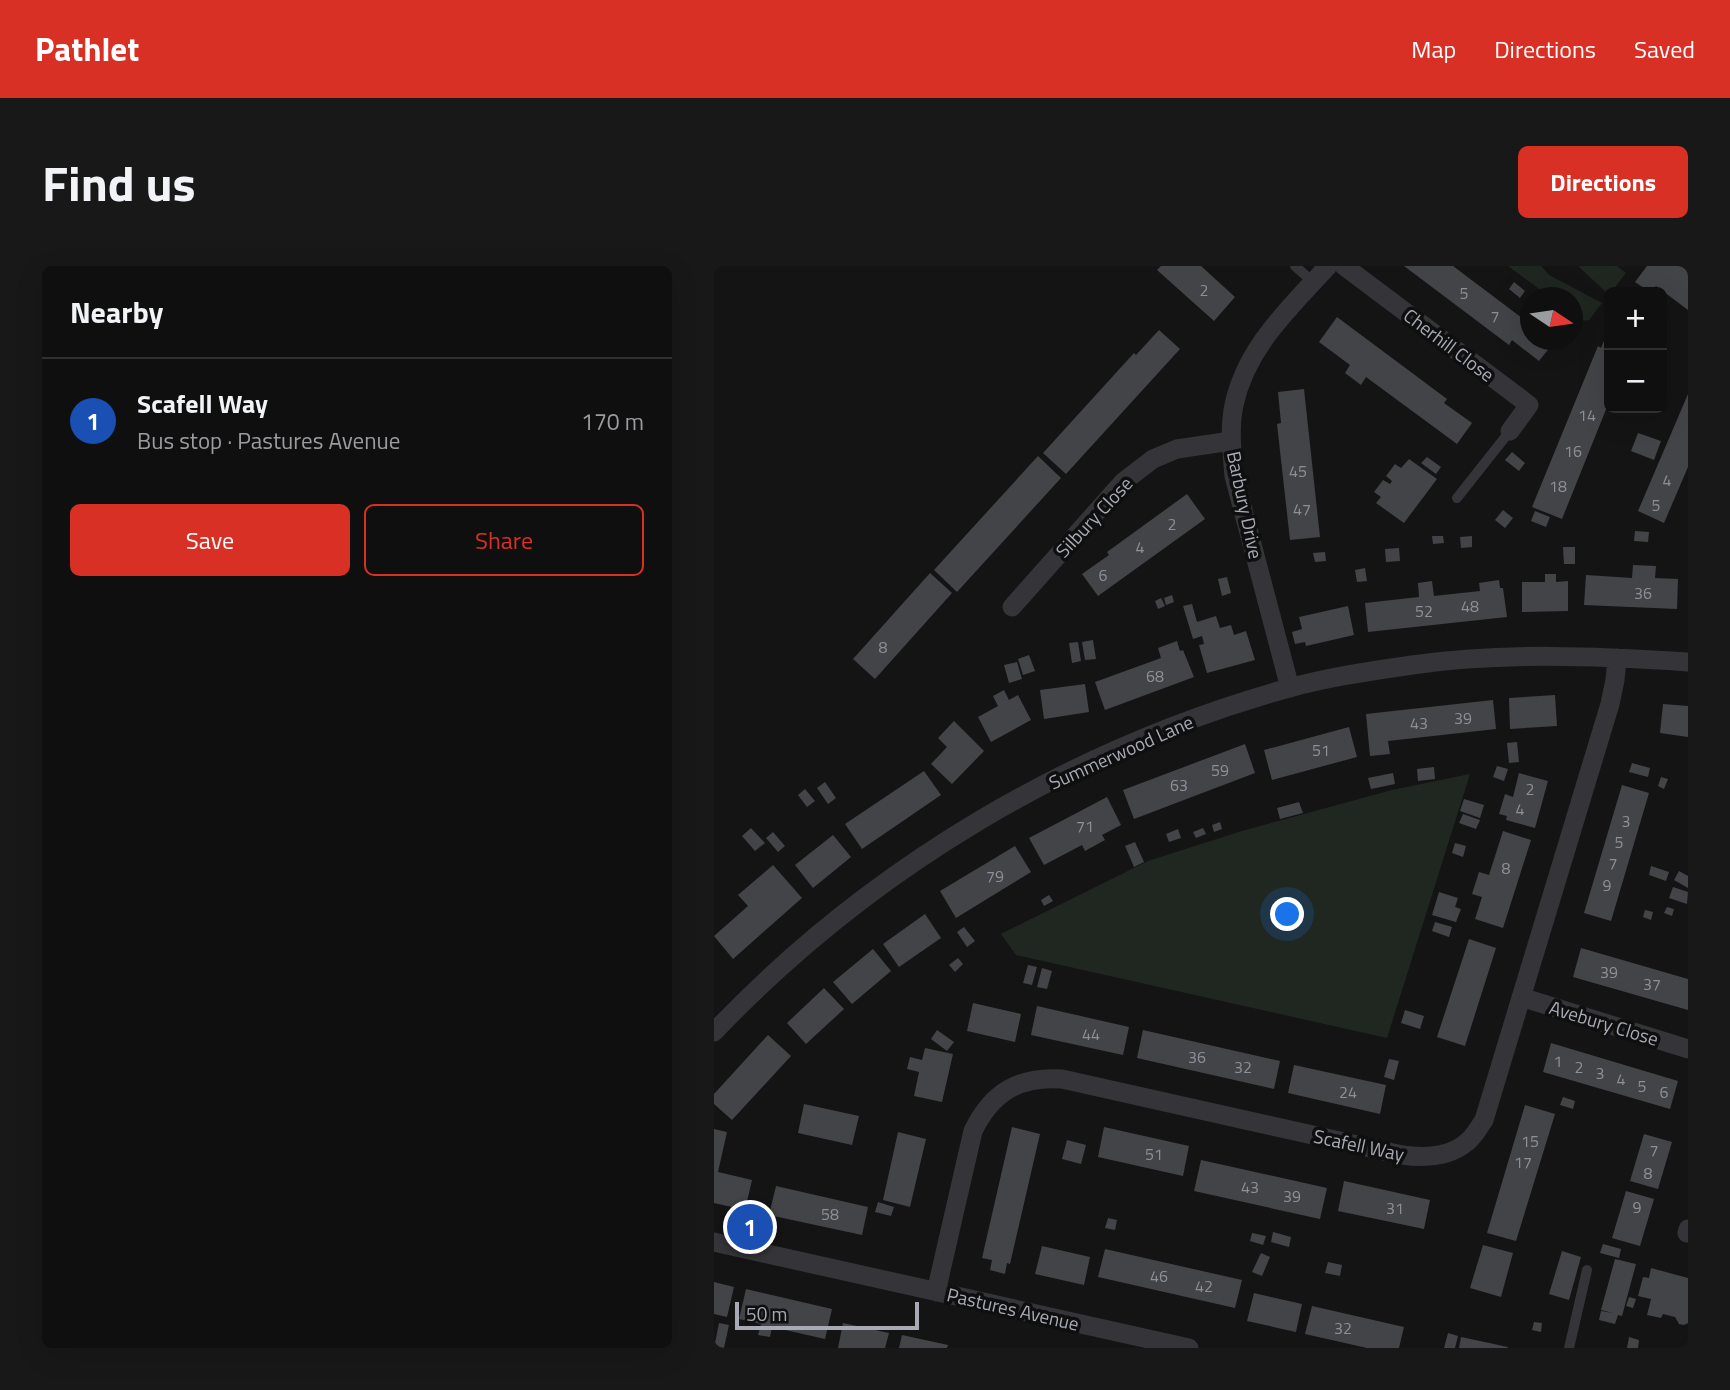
<!DOCTYPE html>
<meta charset="utf-8">
<style>
:root{--surface:#0f0f10;--page:#181819;--text:#f1f3f6;--muted:#9b9c9f;--line:#2f2f30;--accent:#d93025}
body{margin:0;font-family:"Titillium Web",sans-serif;background:var(--page);color:var(--text)}
.controls{position:absolute;right:21px;top:21px;display:grid;overflow:hidden;border-radius:10px;box-shadow:0 7px 28px #0002}
.controls button{width:63px;height:63px;display:grid;place-items:center;padding:0;border:0;border-bottom:2px solid var(--line);background:var(--surface);color:var(--text);font:35px sans-serif}
.compass{position:absolute;left:806px;top:21px;width:63px;height:63px;border-radius:50%;background:var(--surface);box-shadow:0 7px 28px #0002;rotate:103deg}
.scale{position:absolute;left:21px;bottom:18px;width:184px;box-sizing:border-box;padding-left:7px;border:4px solid #a7aab4;border-top:0;font-size:19px;line-height:24px;white-space:nowrap;color:#a7aab4;-webkit-text-stroke:5px #0f0f10;paint-order:stroke}
.you{position:absolute;left:574px;top:649px;width:24px;height:24px;margin:-18px;border:5px solid #fff;border-radius:50%;background:#1a73e8;box-shadow:0 0 0 10px #1a73e833}
.badge{display:grid;place-items:center;width:46px;height:46px;border-radius:50%;background:var(--accent);color:#fff;font-size:23px;font-weight:700}
.pin{position:absolute;translate:-50% -50%;border:4px solid #fff;box-shadow:0 2px 7px #0006}
.list{margin:0;padding:0;list-style:none}
h2{display:flex;justify-content:space-between;align-items:center;height:91px;margin:0;padding:0 28px;font-size:30px}
h2 small{font-size:23px;font-weight:400;color:var(--muted)}
.list li{display:grid;grid-template-columns:46px 1fr auto;gap:21px;align-items:center;box-sizing:border-box;height:126px;padding:0 28px;border-top:2px solid var(--line)}
.list b{display:block;font-size:26px;white-space:nowrap}
.list p{margin:0;font-size:23px;white-space:nowrap;color:var(--muted)}
.list em{font-size:23px;font-style:normal;color:var(--muted)}
.actions{display:flex;gap:14px;padding:21px 28px}
.actions a{flex:1;padding:16px 0;border:2px solid var(--accent);border-radius:10px;text-align:center;font-size:24px;color:var(--accent)}
.actions .main{background:var(--accent);color:#fff}
.map{position:relative;flex:none;width:974px;height:1082px;overflow:hidden;border-radius:10px}
header{display:flex;align-items:center;gap:42px;box-sizing:border-box;height:98px;padding:0 35px;background:var(--accent);color:#fff}
header strong{font-size:33px}
nav{display:flex;gap:38px;margin-inline-start:auto;font-size:24px}
.intro{display:flex;align-items:center;justify-content:space-between;box-sizing:border-box;height:168px;padding:0 42px}
h1{margin:0;font-size:49px}
.button{padding:18px 32px;border-radius:10px;background:var(--accent);color:#fff;font-size:24px;font-weight:700}
main{display:flex;gap:42px;padding:0 42px}
aside{flex:1;background:var(--surface);border-radius:10px;box-shadow:0 7px 28px #0002}
.map>svg:first-child{display:block}
.green{fill:#202721}
.building{fill:#434448}
.lines{fill:none;stroke-linecap:round;stroke-linejoin:round}
.service{stroke:#353539;stroke-width:10}
.minor{stroke:#353539;stroke-width:19}
.labels{text-anchor:middle;stroke-width:7;stroke-linejoin:round;paint-order:stroke}
.number-label{font-size:16px;fill:#8e9099}
.street-label{font-size:19px;fill:#a7aab4;stroke:#0f0f10}
</style>
<header>
<strong>Pathlet</strong>
<nav><a>Map</a><a>Directions</a><a>Saved</a></nav>
</header>
<div class="intro"><h1>Find us</h1><a class="button">Directions</a></div>
<main>
<aside>
<h2>Nearby<small></small></h2>
<ul class="list">
<li><span class="badge" style="background:#1a4fb4">1</span><div><b>Scafell Way</b><p>Bus stop · Pastures Avenue</p></div><em>170 m</em></li>
</ul>
<div class="actions"><a class="main">Save</a><a>Share</a></div>
</aside>
<div class="map">
<svg width="974" height="1082" viewBox="0 0 974 1082">
<rect width="100%" height="100%" fill="#141415"/>
<path class="green" d="M794,0H827L835,9L888,37L875,54L867,55L859,48L858,32L836,31Z
M864,0H903L912,7L895,29Z
M756,508L673,772L302,689L287,668L434,595L528,565L678,524Z"/>
<path class="building" d="M447,0H487L521,31L500,55L443,4Z
M690,0H739L816,58V74H837L840,76L825,95L798,74L795,79Z
M933,0H967L974,5V44L942,20L936,26L921,16Z
M800,16L811,25L806,32L795,23Z
M623,51L733,133L730,137L758,157L743,178L652,111L647,119L631,107L636,99L605,76Z
M895,63V136L848,253L818,241L884,80L887,82Z
M445,64L466,83L352,208L329,187L420,87L422,89Z
M590,123L606,271L576,274L563,158L567,157L564,126Z
M974,128V201L950,257L924,245Z
M924,167L947,175L940,194L917,185Z
M798,186L811,197L805,205L791,194Z
M324,190L347,212L243,326L220,304Z
M713,191L727,201L722,208L707,197Z
M695,193L723,213L690,257L662,237L667,231L660,226L669,214L676,218L678,215L672,210L681,198L687,202Z
M473,228L491,253L384,330L368,308L395,289L393,286Z
M789,244L799,252L791,262L781,254Z
M821,245L836,251L832,261L817,255Z
M921,265L935,266L934,276L920,275Z
M718,270H729L730,277L719,278Z
M758,270V281L747,282L746,271Z
M849,281H861V298H850Z
M685,282L686,295L672,296L671,283Z
M611,286L612,295L601,296L599,287Z
M919,299L942,300L941,312L964,313L963,343L870,339L872,309L918,312Z
M651,302L653,315L643,316L641,304Z
M216,307L238,327L161,413L139,393Z
M831,308H842V316L854,315V345L808,346V316H831Z
M513,311L517,327L508,330L504,313Z
M785,314L786,322H789L793,351L654,366L651,337L705,331L704,317L718,315L720,330L766,325L765,317Z
M458,329L460,336L452,339L450,332Z
M447,332L451,340L444,343L441,335Z
M478,338L483,356L502,350L506,362L517,359L520,369L532,365L541,394L493,407L485,379L490,378L488,370L479,373L469,340Z
M634,340L640,369L592,380L591,376L581,378L578,366L588,363L585,351Z
M379,374L382,393L371,394L368,376Z
M463,375L466,385L469,384L480,411L391,444L381,416L447,392L444,382Z
M364,376L367,395L358,397L355,377Z
M315,389L321,405L309,409L304,393Z
M303,396L308,413L295,417L290,399Z
M371,418L375,446L330,453L326,424Z
M290,424L295,434L304,429L317,454L277,476L264,451L284,440L279,430Z
M841,429L843,460L796,463L795,432Z
M779,434L782,463L674,475L676,488L656,490L652,448Z
M949,438L974,440V471L946,467Z
M240,455L270,485L238,518L217,498L233,481L224,472Z
M635,461L643,491L558,514L550,484Z
M803,476L805,496L795,497L793,477Z
M531,478L541,507L420,553L409,524Z
M918,497L936,502L934,511L915,506Z
M783,500L794,503L790,515L779,511Z
M720,501L721,513L704,515L703,503Z
M210,505L227,529L148,583L131,558Z
M679,507L681,518L657,523L654,512Z
M805,507L834,515L821,562L792,554L793,550L785,548L791,528L799,531Z
M947,511L954,513L950,523L944,520Z
M111,516L122,532L114,538L103,522Z
M908,519L935,527L897,655L870,647Z
M91,523L101,535L93,541L84,529Z
M393,531L407,559L388,569L391,574L371,585L368,579L330,599L315,572Z
M750,533L770,539L766,552L746,545Z
M585,536L589,547L566,553L563,542Z
M749,548L766,554L762,563L745,557Z
M506,556L508,563L500,566L498,559Z
M37,562L51,577L41,585L28,570Z
M489,562L492,568L482,572L479,566Z
M464,563L467,572L455,576L452,568Z
M789,565L817,574L789,662L761,653L768,631L758,628L765,606L775,609Z
M59,566L71,580L64,586L52,572Z
M119,569L137,591L99,622L81,599Z
M421,576L430,596L420,601L411,580Z
M741,577L752,580L749,591L738,587Z
M301,580L317,606L242,652L226,625Z
M59,599L88,632L19,693L0,670L34,640L24,629Z
M937,600L955,606L952,615L935,609Z
M965,605L974,610V622L960,614Z
M959,621L974,626L973,638L955,632Z
M725,626L744,632L741,641L747,643L742,656L718,649Z
M335,629L339,635L330,640L327,634Z
M953,641L960,643L958,650L950,647Z
M931,644L939,646L937,654L929,651Z
M211,648L227,672L185,701L169,678Z
M721,656L738,661L735,671L718,665Z
M250,661L261,675L253,681L243,666Z
M755,673L782,682L751,780L723,771Z
M867,682L974,713V744L859,711Z
M159,683L177,705L138,738L119,716Z
M244,692L249,698L241,706L235,699Z
M314,699L323,701L318,719L309,717Z
M328,702L338,705L333,723L323,721Z
M110,722L130,743L92,778L73,757Z
M259,737L307,748L301,776L253,765Z
M323,740L415,761L409,789L317,769Z
M691,744L710,750L706,763L687,757Z
M223,764L240,776L233,785L217,773Z
M429,764L566,795L560,823L423,792Z
M54,769L77,790L18,854L0,838V828Z
M837,777L964,815L956,843L829,806Z
M211,782L239,788L228,836L200,830L205,806L193,803L196,791L208,794Z
M675,793L685,795L680,814L670,811Z
M580,799L672,819L666,848L574,827Z
M849,831L861,835L859,843L846,839Z
M90,838L145,850L138,879L84,867Z
M811,839L841,848L802,975L773,967Z
M298,861L326,868L296,998L293,997L291,1008L276,1004L278,994L268,992Z
M390,861L475,880L469,910L384,891Z
M0,863L13,866L4,906L38,914L31,944L0,937Z
M184,866L212,873L196,941L169,934Z
M930,868L958,876L944,923L916,915Z
M353,874L372,879L367,898L348,893Z
M487,894L613,922L606,953L480,925Z
M630,915L716,934L710,963L624,945Z
M62,920L154,941L148,969L55,949Z
M912,925L940,933L926,980L898,972Z
M164,936L180,941L177,950L161,946Z
M394,952L403,954L401,964L391,962Z
M559,966L577,971L575,981L557,976Z
M538,967L552,970L549,979L536,975Z
M889,978L907,983L905,992L886,987Z
M769,979L799,987L787,1031L756,1022Z
M328,980L376,991L370,1019L321,1008Z
M391,983L528,1014L521,1042L384,1011Z
M848,985L867,991L855,1034L835,1028Z
M547,987L556,991L548,1010L538,1006Z
M901,993L922,998L908,1050L904,1049L901,1058L885,1054L887,1045L899,1047L887,1044Z
M614,996L628,999L626,1010L611,1007Z
M937,1002L974,1012V1057L970,1059L965,1058L961,1051L949,1048L947,1052L933,1049L937,1033L924,1030L929,1011L935,1012Z
M0,1016L20,1021L13,1051L0,1048Z
M32,1023L118,1043L111,1073L58,1061L56,1071L44,1069L47,1058L25,1053Z
M540,1027L588,1038L582,1066L533,1055Z
M915,1031L922,1033L919,1042L912,1040Z
M598,1040L690,1061L685,1082H653L591,1068Z
M820,1056L828,1057L827,1066L818,1064Z
M5,1057L15,1059L10,1082H0Z
M129,1057L175,1067L171,1082H124Z
M734,1067L744,1070L741,1082H730Z
M188,1069L234,1079L233,1082H185Z
M747,1071L794,1081V1082H745Z
M915,1071L925,1074L924,1082H913Z"/>
<g class="lines">
<path class="service" d="M581,0L599,16
M743,232L796,165
M855,1082L873,1004"/>
<path class="minor" d="M630,0L815,139L796,165
M298,341L409,216L439,193L463,183L517,175
M576,422L520,210C518,187 515,162 520,139C532,81 576,42 614,0
M807,731L974,783
M0,766C156,602 358,482 575,422C615,411 657,405 698,399C789,386 883,390 974,396
M973,967L974,963
M0,976L475,1082
M222,1026L259,865C278,826 305,810 348,813L688,889C710,892 736,891 753,876C760,871 765,861 770,854L896,438L901,414L903,392"/>
</g>
<g class="labels">
<g class="number-label">
<text x="490" y="30">2</text>
<text x="750" y="33">5</text>
<text x="781" y="56">7</text>
<text x="873" y="155">14</text>
<text x="859" y="191">16</text>
<text x="584" y="211">45</text>
<text x="953" y="220">4</text>
<text x="844" y="226">18</text>
<text x="942" y="245">5</text>
<text x="588" y="249">47</text>
<text x="458" y="264">2</text>
<text x="426" y="287">4</text>
<text x="389" y="315">6</text>
<text x="929" y="333">36</text>
<text x="756" y="346">48</text>
<text x="710" y="351">52</text>
<text x="169" y="387">8</text>
<text x="441" y="416">68</text>
<text x="749" y="458">39</text>
<text x="705" y="463">43</text>
<text x="607" y="490">51</text>
<text x="506" y="510">59</text>
<text x="465" y="525">63</text>
<text x="816" y="529">2</text>
<text x="806" y="549">4</text>
<text x="912" y="561">3</text>
<text x="371" y="566">71</text>
<text x="905" y="582">5</text>
<text x="899" y="603">7</text>
<text x="792" y="608">8</text>
<text x="281" y="616">79</text>
<text x="893" y="625">9</text>
<text x="895" y="712">39</text>
<text x="938" y="724">37</text>
<text x="377" y="774">44</text>
<text x="483" y="797">36</text>
<text x="844" y="801">1</text>
<text x="529" y="807">32</text>
<text x="865" y="807">2</text>
<text x="886" y="813">3</text>
<text x="907" y="819">4</text>
<text x="928" y="826">5</text>
<text x="634" y="832">24</text>
<text x="950" y="832">6</text>
<text x="816" y="881">15</text>
<text x="940" y="890">7</text>
<text x="440" y="894">51</text>
<text x="809" y="902">17</text>
<text x="934" y="913">8</text>
<text x="536" y="927">43</text>
<text x="578" y="936">39</text>
<text x="923" y="947">9</text>
<text x="681" y="948">31</text>
<text x="116" y="954">58</text>
<text x="445" y="1016">46</text>
<text x="490" y="1026">42</text>
<text x="629" y="1068">32</text>
</g>
<g class="street-label">
<text transform="translate(735 79) rotate(37)" y="7">Cherhill Close</text>
<text transform="translate(531 239) rotate(78)" y="7">Barbury Drive</text>
<text transform="translate(380 251) rotate(-47)" y="7">Silbury Close</text>
<text transform="translate(407 486) rotate(-24)" y="7">Summerwood Lane</text>
<text transform="translate(890 757) rotate(17)" y="7">Avebury Close</text>
<text transform="translate(645 879) rotate(12)" y="7">Scafell Way</text>
<text transform="translate(299 1043) rotate(13)" y="7">Pastures Avenue</text>
</g>
</g>
</svg>
<div class="controls">
<button>+</button>
<button>−</button>
</div>
<svg class="compass" viewBox="-18 -18 36 36"><path d="M0-13l5 13h-10z" fill="#e53935"/><path d="M0 13l5-13h-10z" fill="#9b9c9f"/></svg>
<div class="scale">50 m</div>
<div class="you"></div>
<div class="pin badge" style="left:36px;top:961px;background:#1a4fb4">1</div>
</div>
</main>
